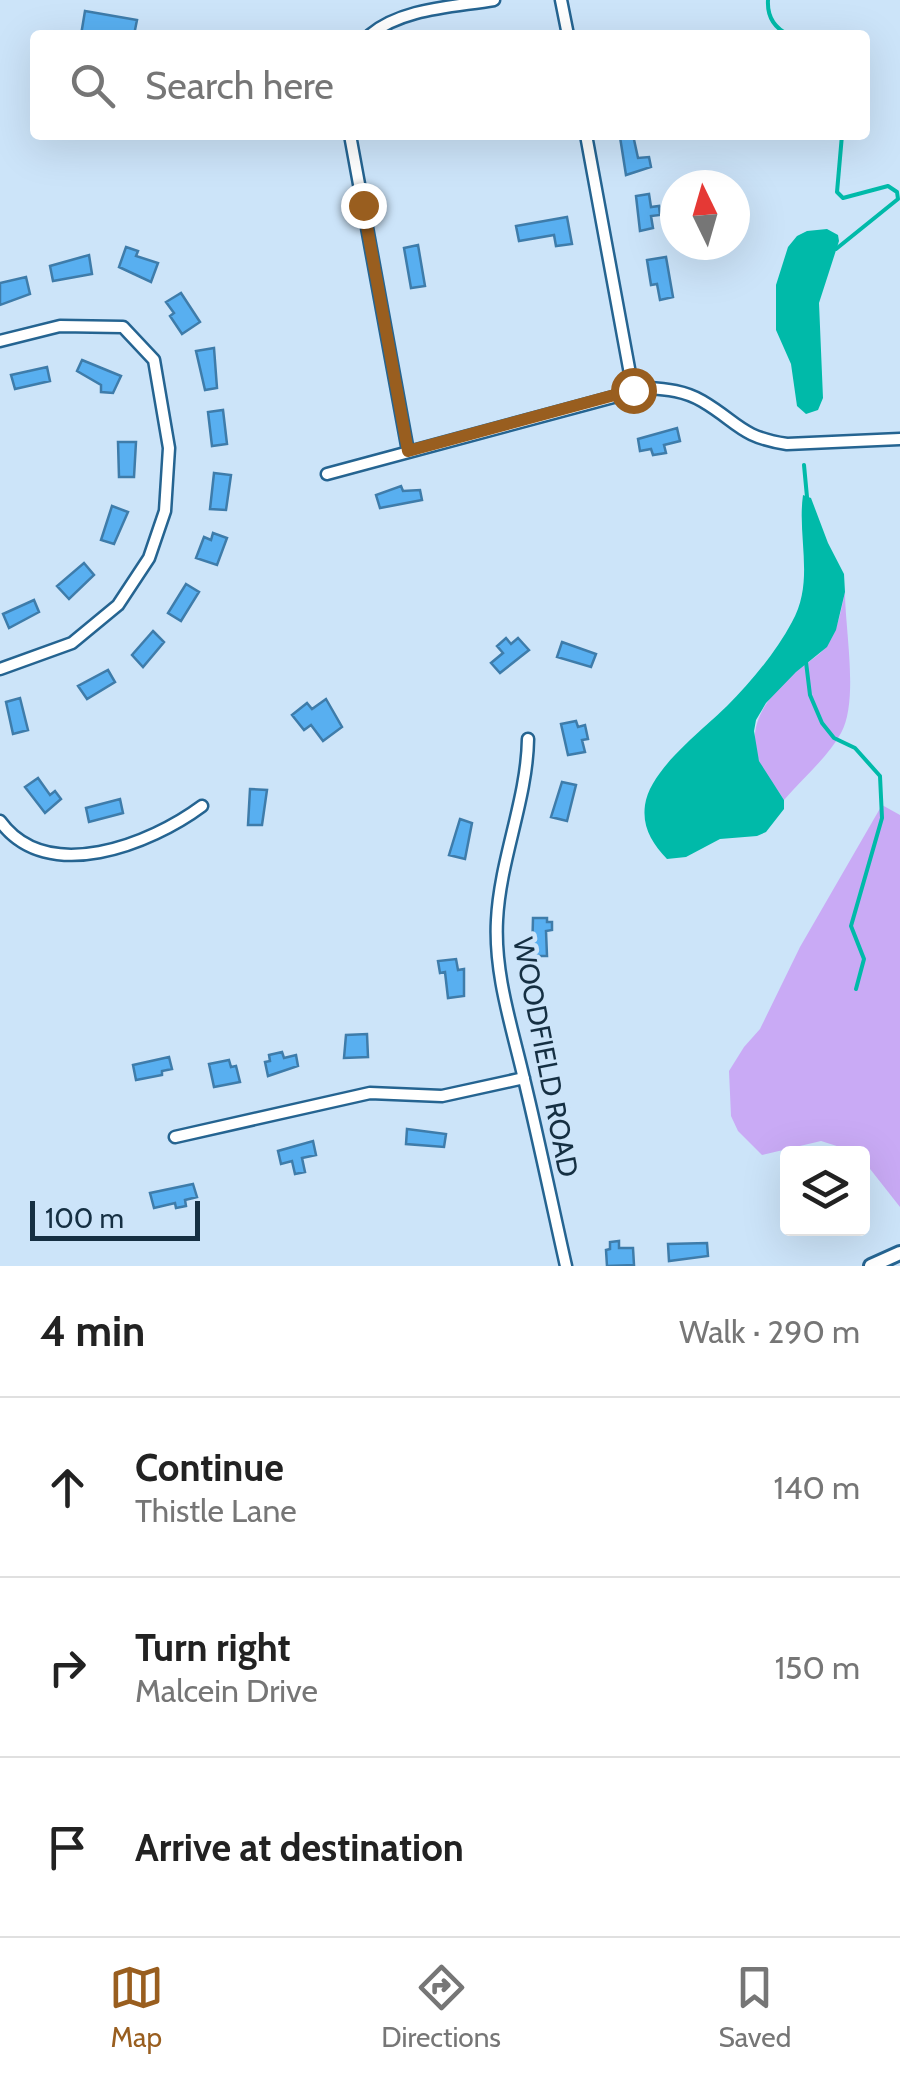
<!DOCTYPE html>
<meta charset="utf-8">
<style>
:root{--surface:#fff;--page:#f6f6f6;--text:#222;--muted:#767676;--line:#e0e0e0;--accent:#995e1f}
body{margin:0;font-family:Cabin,sans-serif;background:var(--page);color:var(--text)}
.controls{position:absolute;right:30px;bottom:30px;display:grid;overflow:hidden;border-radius:10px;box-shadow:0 10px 40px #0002}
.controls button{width:90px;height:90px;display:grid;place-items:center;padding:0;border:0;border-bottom:2px solid var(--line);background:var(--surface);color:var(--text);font:50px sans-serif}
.compass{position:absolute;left:660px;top:170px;width:90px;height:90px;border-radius:50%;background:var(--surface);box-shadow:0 10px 40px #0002;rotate:355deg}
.scale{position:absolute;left:30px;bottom:25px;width:170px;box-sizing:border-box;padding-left:10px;border:5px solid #152f42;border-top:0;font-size:28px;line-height:35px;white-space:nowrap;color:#152f42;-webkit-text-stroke:8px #cce4f9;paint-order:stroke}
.stop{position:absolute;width:30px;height:30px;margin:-22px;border:8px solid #995e1f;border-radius:50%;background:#fff}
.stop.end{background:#995e1f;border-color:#fff;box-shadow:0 2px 10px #0008}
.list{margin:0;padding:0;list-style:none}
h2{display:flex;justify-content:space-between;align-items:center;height:130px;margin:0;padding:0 40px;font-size:42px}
h2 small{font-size:32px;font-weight:400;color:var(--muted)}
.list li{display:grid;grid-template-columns:65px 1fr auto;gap:30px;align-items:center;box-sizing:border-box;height:180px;padding:0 40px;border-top:2px solid var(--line)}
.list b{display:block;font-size:38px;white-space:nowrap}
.list p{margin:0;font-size:32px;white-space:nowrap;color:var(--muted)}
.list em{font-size:32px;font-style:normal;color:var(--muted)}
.icon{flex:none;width:55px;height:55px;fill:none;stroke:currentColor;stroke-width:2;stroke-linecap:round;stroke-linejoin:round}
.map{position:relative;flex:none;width:900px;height:1266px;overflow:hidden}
.search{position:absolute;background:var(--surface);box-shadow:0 10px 40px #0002;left:30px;right:30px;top:30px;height:110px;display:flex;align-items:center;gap:25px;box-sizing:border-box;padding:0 35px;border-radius:10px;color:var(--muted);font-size:38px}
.sheet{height:670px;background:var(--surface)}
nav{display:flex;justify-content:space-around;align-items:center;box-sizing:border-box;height:140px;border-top:2px solid var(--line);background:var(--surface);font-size:28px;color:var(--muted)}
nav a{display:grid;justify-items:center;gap:5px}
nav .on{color:var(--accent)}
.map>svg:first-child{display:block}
.green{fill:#c9aaf5}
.water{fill:#00baa9}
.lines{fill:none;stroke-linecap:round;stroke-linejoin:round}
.stream{stroke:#00baa9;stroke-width:4}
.building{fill:#58aff0;stroke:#3e7caa;stroke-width:2.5}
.minor-casing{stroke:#256491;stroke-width:15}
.tertiary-casing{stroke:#256491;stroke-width:18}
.minor{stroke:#fff;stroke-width:10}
.tertiary{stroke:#fff;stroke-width:12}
.route{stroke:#995e1f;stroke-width:12}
.labels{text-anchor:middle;stroke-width:9;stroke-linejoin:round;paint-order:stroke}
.street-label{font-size:28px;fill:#152f42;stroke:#cce4f9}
</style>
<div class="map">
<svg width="900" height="1266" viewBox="0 0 900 1266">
<rect width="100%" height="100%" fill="#cce4f9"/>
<path class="green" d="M845,592C845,630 859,700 841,733C828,757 802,779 784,800C777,787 764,775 759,761C744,722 771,693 799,669C809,661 822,654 828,644C838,629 841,610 845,592Z
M882,805L900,815V1207L863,1160L862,1154L821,1141L762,1155L738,1131L731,1116L729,1071L744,1047L760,1029L800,947Z"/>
<path class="water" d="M827,229L838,235L839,241L819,303L823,398L818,410L806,414L797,406L791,364L776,330V285L788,247L797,236L807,231Z
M803,495L811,498L828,543L844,574L845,592L836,630L827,647L796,672L766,703L756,720L754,731L759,761L784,800V809L766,832L757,836L720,839L686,857L667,859C652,843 642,827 645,805C650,769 703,730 727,706C751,682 776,652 792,622C815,581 797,538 803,495Z"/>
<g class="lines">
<path class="stream" d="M768,0C767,17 774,28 789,35
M836,249L898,199L897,192L888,186L843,198L837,192L842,135
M804,465L807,497
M806,662L810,695L822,723L834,738L855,748L880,776L882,818L851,926L864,959L856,989"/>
</g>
<path class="building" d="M85,11L137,20L134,35L97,32V35H81Z
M633,135L638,158L649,157L651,167L626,175L620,137Z
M649,194L651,207L659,206L660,215L651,216L653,228L640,231L636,196Z
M567,217L572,244L556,246L554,235L519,241L516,226Z
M418,245L425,286L411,288L404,248Z
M126,247L138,251L136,256L158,263L151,282L119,267Z
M89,255L92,274L53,281L50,266Z
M666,257L673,297L660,300L657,284L651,285L647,260Z
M26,277L30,294L0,305V283Z
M181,293L200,322L182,334L170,316L174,313L166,302Z
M214,348L217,388L205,390L196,351Z
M82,360L121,376L113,393L101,392V385L77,371Z
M47,367L50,381L15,389L11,375Z
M223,410L227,444L212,446L208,412Z
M677,428L680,441L664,445L666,453L653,455L651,449L640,451L638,439Z
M118,442H136L134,477H119Z
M214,473L231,475L226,510L210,509Z
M401,486L403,491L420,490L422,500L380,508L376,495Z
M112,506L128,512L114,544L101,540Z
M213,533L227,538L217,565L196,558L204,537L211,540Z
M84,563L94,575L69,599L57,586Z
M186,584L199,592L181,621L168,613Z
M34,600L39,612L9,628L3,614Z
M153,631L164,642L143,667L132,655Z
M506,638L511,644L518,638L529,650L500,673L491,663L503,653L497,646Z
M562,642L596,654L591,667L557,657Z
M108,670L115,682L87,699L78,686Z
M20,698L28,730L13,734L6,702Z
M326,699L342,727L323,741L311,725L304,730L292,715L307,703L312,709Z
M576,721L578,727L585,725L588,739L582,740L585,752L568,755L561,724Z
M38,778L50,795L55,791L61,799L45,813L25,787Z
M562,782L576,785L567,821L551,817Z
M250,789L267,790L262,825H248Z
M120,799L123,813L89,822L86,808Z
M460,819L472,823L465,859L449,855Z
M533,918H547V922H552V930L546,931L547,956H532Z
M456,959L458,970L464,969V996L448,998L445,972L440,973L438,961Z
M367,1034L368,1057L344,1058L346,1035Z
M282,1052L284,1058L296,1055L298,1066L268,1076L265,1062L270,1061L269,1055Z
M169,1057L172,1069L162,1071V1075L136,1080L133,1065Z
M229,1060L231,1067L236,1066L240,1082L214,1087L209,1064Z
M407,1129L446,1134L444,1147L406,1144Z
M313,1141L316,1155L302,1158L305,1172L295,1174L292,1161L281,1164L278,1151Z
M193,1184L197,1197L185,1200L186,1206L176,1208L175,1203L154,1208L150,1193Z
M619,1241V1248H633L634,1265L607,1266L606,1250L610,1249V1242Z
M707,1243L708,1256L669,1261L668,1244Z"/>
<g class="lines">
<g class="minor-casing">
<path id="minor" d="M561,0L568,35
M370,35C402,8 454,7 494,0
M350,135L408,451
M586,135L633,390
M0,341L60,326L123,327L154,360L169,448L165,511L149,558L118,605L72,643L0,669
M327,474L647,388C667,389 685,391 702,401C738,422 740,437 787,444L900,439
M528,739C527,800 500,859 497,920C494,974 512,1027 524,1079C539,1141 552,1204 566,1266
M0,821C47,886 151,844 202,806
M175,1137L370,1093L442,1096L524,1078"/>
</g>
<g class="tertiary-casing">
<path id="tertiary" d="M871,1266L900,1253"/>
</g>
<use href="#minor" class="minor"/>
<use href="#tertiary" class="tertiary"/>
</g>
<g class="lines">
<path class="route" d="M363,205L408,451L633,390"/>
</g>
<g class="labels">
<g class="street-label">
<text transform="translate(546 1057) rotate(79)" y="10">WOODFIELD ROAD</text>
</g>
</g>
</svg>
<div class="controls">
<button><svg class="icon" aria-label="layers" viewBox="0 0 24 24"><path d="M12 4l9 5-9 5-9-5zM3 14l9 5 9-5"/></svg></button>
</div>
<svg class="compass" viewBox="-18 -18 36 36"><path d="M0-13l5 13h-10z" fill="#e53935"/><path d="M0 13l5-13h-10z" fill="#767676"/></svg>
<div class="scale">100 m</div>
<div class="stop" style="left:633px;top:390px"></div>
<div class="stop end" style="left:363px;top:205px"></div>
<div class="search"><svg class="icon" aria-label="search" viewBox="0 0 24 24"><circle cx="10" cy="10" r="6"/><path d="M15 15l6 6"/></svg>Search here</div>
</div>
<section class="sheet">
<h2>4 min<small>Walk · 290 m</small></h2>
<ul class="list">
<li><svg class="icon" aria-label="ahead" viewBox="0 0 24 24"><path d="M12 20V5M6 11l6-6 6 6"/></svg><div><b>Continue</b><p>Thistle Lane</p></div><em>140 m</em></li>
<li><svg class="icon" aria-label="right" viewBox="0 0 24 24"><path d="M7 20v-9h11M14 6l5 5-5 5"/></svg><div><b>Turn right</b><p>Malcein Drive</p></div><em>150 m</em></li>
<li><svg class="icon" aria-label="arrive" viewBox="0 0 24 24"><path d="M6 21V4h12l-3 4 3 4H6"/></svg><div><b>Arrive at destination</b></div></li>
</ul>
</section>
<nav>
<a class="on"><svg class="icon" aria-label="map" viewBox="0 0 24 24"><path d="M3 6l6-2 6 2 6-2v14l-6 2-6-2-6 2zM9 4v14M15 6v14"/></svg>Map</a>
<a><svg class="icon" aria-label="directions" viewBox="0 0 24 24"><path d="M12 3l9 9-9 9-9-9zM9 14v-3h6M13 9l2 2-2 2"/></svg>Directions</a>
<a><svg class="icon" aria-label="saved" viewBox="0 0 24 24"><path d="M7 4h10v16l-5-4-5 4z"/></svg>Saved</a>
</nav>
